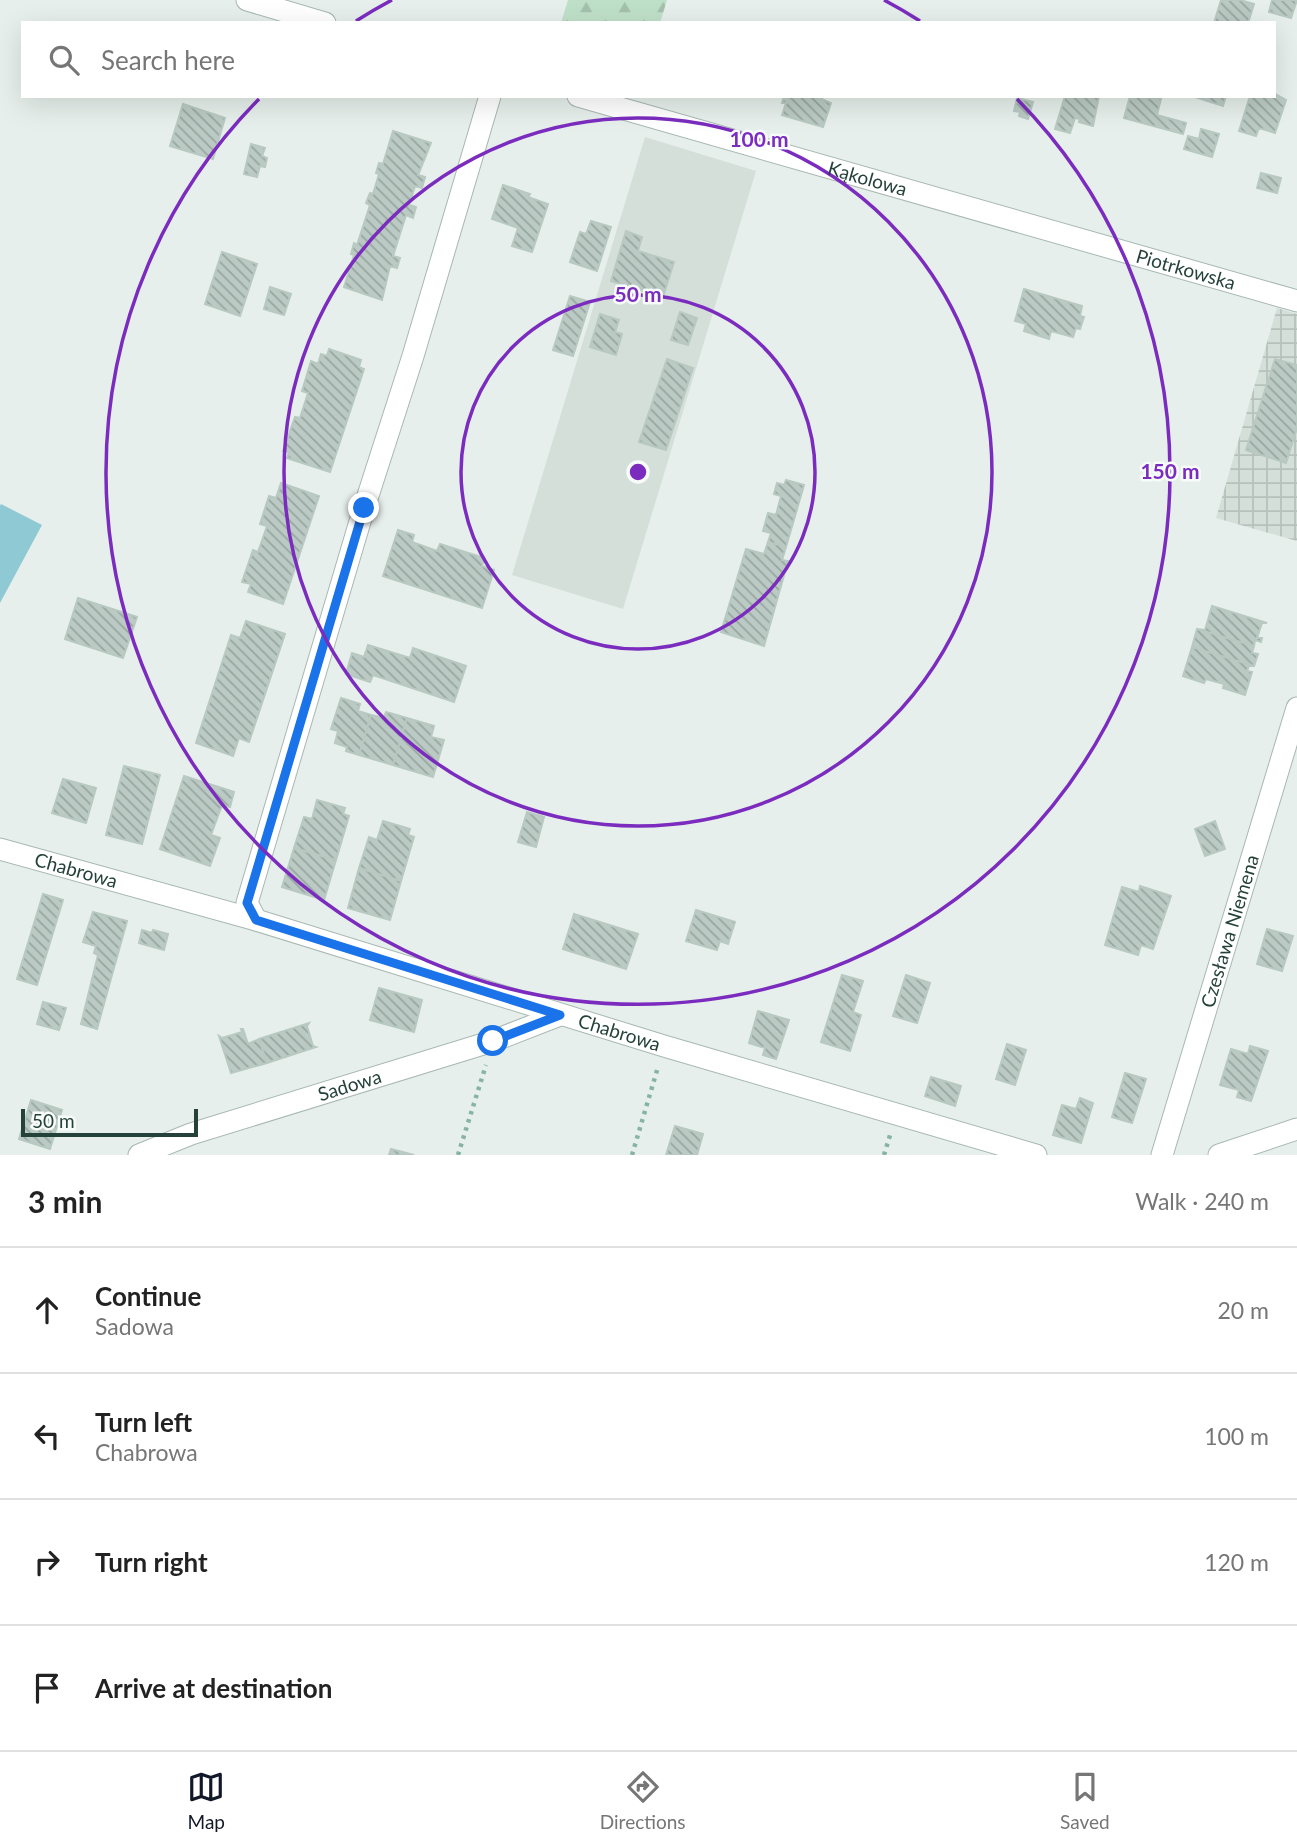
<!DOCTYPE html>
<meta charset="utf-8">
<style>
:root{--surface:#fff;--page:#f6f6f6;--text:#222;--muted:#767676;--line:#e0e0e0;--accent:#111827}
body{margin:0;font-family:Lato,sans-serif;background:var(--page);color:var(--text)}
.scale{position:absolute;left:21px;bottom:18px;width:177px;box-sizing:border-box;padding-left:7px;border:4px solid #24423a;border-top:0;font-size:19px;line-height:24px;white-space:nowrap;color:#24423a;-webkit-text-stroke:5px #f7fbf9;paint-order:stroke}
.stop{position:absolute;width:21px;height:21px;margin:-16px;border:5px solid #1a73e8;border-radius:50%;background:#fff}
.stop.end{background:#1a73e8;border-color:#fff;box-shadow:0 2px 7px #0008}
.list{margin:0;padding:0;list-style:none}
h2{display:flex;justify-content:space-between;align-items:center;height:91px;margin:0;padding:0 28px;font-size:30px}
h2 small{font-size:23px;font-weight:400;color:var(--muted)}
.list li{display:grid;grid-template-columns:46px 1fr auto;gap:21px;align-items:center;box-sizing:border-box;height:126px;padding:0 28px;border-top:2px solid var(--line)}
.list b{display:block;font-size:26px;white-space:nowrap}
.list p{margin:0;font-size:23px;white-space:nowrap;color:var(--muted)}
.list em{font-size:23px;font-style:normal;color:var(--muted)}
.icon{flex:none;width:38px;height:38px;fill:none;stroke:currentColor;stroke-width:2;stroke-linecap:round;stroke-linejoin:round}
.map{position:relative;flex:none;width:1297px;height:1155px;overflow:hidden}
.search{position:absolute;background:var(--surface);box-shadow:0 7px 28px #0002;left:21px;right:21px;top:21px;height:77px;display:flex;align-items:center;gap:18px;box-sizing:border-box;padding:0 24px;border-radius:0px;color:var(--muted);font-size:26px}
.sheet{height:595px;background:var(--surface)}
nav{display:flex;justify-content:space-around;align-items:center;box-sizing:border-box;height:98px;border-top:2px solid var(--line);background:var(--surface);font-size:19px;color:var(--muted)}
nav a{display:grid;justify-items:center;gap:4px}
nav .on{color:var(--accent)}
.map>svg:first-child{display:block}
.built{fill:#d4dfda}
.industrial{fill:url(#industrial-grid)}
.forest{fill:url(#forest-firs)}
.water{fill:#8ec9d4}
.building{fill:url(#building-back-hatch);stroke:#b8c9c2;stroke-width:2}
.lines{fill:none;stroke-linecap:round;stroke-linejoin:round}
.minor-casing{stroke:#a8b8b2;stroke-width:23}
.path{stroke:#86b3a5;stroke-width:4.5;stroke-dasharray:3.5 5;stroke-linecap:butt}
.minor{stroke:#fff;stroke-width:21}
.route{stroke:#1a73e8;stroke-width:9}
.ring{fill:none;stroke:#7b2cbf;stroke-width:3.5}
.labels{text-anchor:middle;stroke-width:5;stroke-linejoin:round;paint-order:stroke}
.street-label{font-size:19px;fill:#24423a;stroke:#f7fbf9}
.centre{fill:#7b2cbf;stroke:#f7fbf9;stroke-width:3.5}
.ring-label{font-size:21px;text-anchor:middle;font-weight:bold;fill:#7b2cbf;stroke:#f7fbf9;stroke-width:5;stroke-linejoin:round;paint-order:stroke}
</style>
<div class="map">
<svg width="1297" height="1155" viewBox="0 0 1297 1155">
<defs>
<pattern id="industrial-grid" width="8" height="8" patternUnits="userSpaceOnUse" patternTransform="scale(1.75)"><rect width="8" height="8" fill="#d4dfda"/><path d="M0 4h8M4 0v8" fill="none" stroke="#b6c1bc"/></pattern>
<pattern id="forest-firs" width="22" height="20" patternUnits="userSpaceOnUse" patternTransform="scale(1.75)"><rect width="22" height="20" fill="#bfe0c8"/><path d="M5 1l3.5 6h-7zM16 11l3.5 6h-7z" fill="#a4c1ad"/></pattern>
<pattern id="building-back-hatch" width="6" height="6" patternUnits="userSpaceOnUse" patternTransform="scale(1.75)"><rect width="6" height="6" fill="#bbcac4"/><path d="M-1 5l2 2M0 0l6 6M5-1l2 2" fill="none" stroke="#98a6a0"/></pattern>
</defs>
<rect width="100%" height="100%" fill="#e6efeb"/>
<path class="built" d="M645,137L756,171L623,609L512,575Z"/>
<path class="industrial" d="M1277,308L1297,314V541L1216,518Z"/>
<path class="forest" d="M568,0H667L660,23H561Z"/>
<path class="water" d="M1,504L42,525L0,603V506Z"/>
<path class="building" d="M1221,0H1240L1254,4L1248,23H1214Z
M1272,0H1297L1291,18L1269,12Z
M1275,94L1286,100L1275,133L1259,128L1256,136L1239,131L1250,96H1274Z
M784,96H815L831,103L823,127L782,115L786,103H782Z
M1065,96H1099L1093,126L1079,122L1080,119L1075,118L1070,133L1055,129Z
M1130,96L1161,99L1157,115L1186,123L1183,134L1124,118Z
M1192,96H1226L1223,106Z
M1017,98L1033,102L1028,119L1019,116L1020,112L1014,111Z
M183,104L225,118L213,159L170,146Z
M1201,129L1219,134L1212,157L1184,149L1188,136L1199,139Z
M393,131L431,143L418,175L425,177L422,188L415,186L409,205L416,207L413,218L406,215L393,256L400,258L397,268L390,266L382,300L344,287L354,255L351,254L354,243L357,245L370,205L366,203L370,193L373,194L379,174L376,173L379,163L383,164Z
M251,144L265,148L262,156L267,158L265,167L260,166L257,177L244,174Z
M1261,173L1281,178L1277,193L1257,188Z
M503,185L530,194L528,197L548,204L532,252L512,246L518,228L492,219Z
M591,221L611,227L597,271L570,262L580,232L586,234Z
M626,231L642,237L638,251L674,262L663,297L611,281Z
M222,252L257,264L240,316L205,304Z
M270,287L291,294L284,315L264,309Z
M1024,289L1082,306L1080,316L1084,317L1080,329L1076,328L1073,337L1051,331L1049,339L1024,331L1026,324L1015,321Z
M570,296L590,302L573,356L553,350Z
M680,312L697,318L688,345L671,340Z
M600,314L619,320L615,332L622,334L616,355L590,347Z
M329,349L361,360L359,367L364,369L330,472L287,458L289,452L283,451L295,417L300,418L308,393L302,391L311,361L318,364L321,354L327,356Z
M667,359L693,368L666,450L639,442Z
M1275,359L1297,365V428L1286,463L1246,450Z
M786,480L804,485L786,547L768,542L771,533L763,531L768,513L776,515L781,496L774,494L777,483L784,485Z
M281,483L319,496L283,604L248,592L251,584L242,582L253,550L258,552L267,526L260,524L269,496L276,498Z
M398,530L414,535L412,542L437,551L440,544L484,558L482,566L494,570L482,608L383,576Z
M768,542L786,547L782,560L788,561L764,646L721,632L746,549L764,554Z
M78,598L137,617L123,658L65,639Z
M1212,606L1267,623H1262L1257,638H1262L1261,642L1255,640L1254,646L1197,629L1205,630Z
M246,621L285,634L249,742L239,738L233,756L196,743L231,635L240,638Z
M1197,629L1254,646L1252,653L1258,654L1254,666L1192,647Z
M368,645L410,658L413,648L466,666L454,702L373,675L370,682L346,674L352,653L364,657Z
M1192,647L1254,666H1249L1247,671L1252,672L1245,695L1223,688L1224,684L1206,679L1204,683L1183,676Z
M341,698L360,704L358,711L371,715L359,755L346,751L347,747L335,743L338,731L331,729Z
M386,712L407,718L393,765L359,755L371,715L384,718Z
M407,718L434,726L431,737L444,740L433,777L393,765Z
M124,766L160,775L142,844L106,835Z
M184,776L234,792L230,807L222,805L211,835L220,838L210,866L160,849Z
M63,779L96,788L86,823L52,813Z
M317,800L345,808L343,814L349,816L336,860L294,848L304,817L312,819Z
M527,812L544,817L536,847L518,842Z
M383,821L410,829L408,835L414,837L401,881L359,868L369,837L377,840Z
M1215,821L1225,849L1205,856L1195,829Z
M294,848L336,860L324,900L282,887Z
M359,868L401,881L390,920L348,908Z
M1140,886L1171,896L1153,949L1141,945L1138,955L1105,945L1122,887L1139,892Z
M43,894L63,900L37,985L17,979Z
M696,910L735,922L728,944L720,941L717,950L686,941Z
M93,912L127,921L97,1029L81,1024L98,955L94,953L96,946L83,942Z
M574,914L638,934L626,969L563,949Z
M1267,929L1293,936L1282,971L1257,964Z
M142,930L152,933L153,930L168,934L164,950L139,943Z
M842,975L863,981L853,1012L861,1015L850,1051L821,1042Z
M906,975L930,983L917,1023L893,1016Z
M379,988L422,1000L414,1032L370,1020Z
M43,1002L66,1008L59,1030L37,1024Z
M758,1011L789,1020L776,1059L763,1055L765,1048L749,1043Z
M309,1023L307,1026L313,1046L316,1047L267,1063L259,1039Z
M241,1029H243L248,1044L259,1039L267,1063L231,1073L219,1036L222,1038L242,1032Z
M1007,1044L1026,1050L1015,1085L996,1079Z
M1250,1046L1268,1051L1251,1101L1237,1097L1239,1090L1220,1085L1231,1049L1248,1054Z
M1125,1073L1146,1079L1132,1123L1112,1117Z
M931,1077L961,1086L955,1106L925,1096Z
M1080,1098L1093,1103L1081,1143L1053,1135L1062,1105L1076,1109Z
M31,1100L62,1110L50,1149L19,1139Z
M675,1126L703,1134L697,1155H666Z
M391,1149L414,1155H389Z"/>
<g class="lines">
<g class="minor-casing">
<g id="minor">
<path d="M247,0L325,23"/>
<path id="s1" d="M578,96L1297,301"/>
<path id="s2" d="M0,849L256,920L664,1046L1036,1155"/>
<path d="M256,920L247,903L364,508L413,356L490,96"/>
<path id="s3" d="M139,1155L191,1134L493,1041L560,1015"/>
<path id="s4" d="M1162,1155L1297,708"/>
<path d="M1219,1155L1297,1129"/>
</g>
</g>
<path class="path" d="M458,1155L486,1065
M632,1155L658,1067
M884,1155L891,1132"/>
<use href="#minor" class="minor"/>
</g>
<g class="lines">
<path class="route" d="M364,508L247,903L256,920L560,1015L493,1041"/>
</g>
<g class="ring">
<circle cx="638" cy="472" r="177"/>
<circle cx="638" cy="472" r="354"/>
<path d="M356 21A532 532 0 0 1 392 0M884 0A532 532 0 0 1 920 21M1017 99A532 532 0 1 1 259 99"/>
</g>
<g class="labels">
<g class="street-label">
<text dy="7" stroke="none"><textPath href="#s1" startOffset="301">Kąkolowa</textPath></text>
<text dy="7" stroke="none"><textPath href="#s1" startOffset="632">Piotrkowska</textPath></text>
<text dy="7" stroke="none"><textPath href="#s2" startOffset="79">Chabrowa</textPath></text>
<text dy="7" stroke="none"><textPath href="#s4" startOffset="234">Czesława Niemena</textPath></text>
<text dy="7" stroke="none"><textPath href="#s2" startOffset="646">Chabrowa</textPath></text>
<text dy="7" stroke="none"><textPath href="#s3" startOffset="222">Sadowa</textPath></text>
</g>
</g>
<circle cx="638" cy="472" r="10" class="centre"/>
<g class="ring-label">
<text x="759" y="147">100 m</text>
<text x="638" y="302">50 m</text>
<text x="1170" y="479">150 m</text>
</g>
</svg>
<div class="scale">50 m</div>
<div class="stop" style="left:493px;top:1041px"></div>
<div class="stop end" style="left:364px;top:508px"></div>
<div class="search"><svg class="icon" aria-label="search" viewBox="0 0 24 24"><circle cx="10" cy="10" r="6"/><path d="M15 15l6 6"/></svg>Search here</div>
</div>
<section class="sheet">
<h2>3 min<small>Walk · 240 m</small></h2>
<ul class="list">
<li><svg class="icon" aria-label="ahead" viewBox="0 0 24 24"><path d="M12 20V5M6 11l6-6 6 6"/></svg><div><b>Continue</b><p>Sadowa</p></div><em>20 m</em></li>
<li><svg class="icon" aria-label="left" viewBox="0 0 24 24"><path d="M17 20v-9H6M10 6l-5 5 5 5"/></svg><div><b>Turn left</b><p>Chabrowa</p></div><em>100 m</em></li>
<li><svg class="icon" aria-label="right" viewBox="0 0 24 24"><path d="M7 20v-9h11M14 6l5 5-5 5"/></svg><div><b>Turn right</b></div><em>120 m</em></li>
<li><svg class="icon" aria-label="arrive" viewBox="0 0 24 24"><path d="M6 21V4h12l-3 4 3 4H6"/></svg><div><b>Arrive at destination</b></div></li>
</ul>
</section>
<nav>
<a class="on"><svg class="icon" aria-label="map" viewBox="0 0 24 24"><path d="M3 6l6-2 6 2 6-2v14l-6 2-6-2-6 2zM9 4v14M15 6v14"/></svg>Map</a>
<a><svg class="icon" aria-label="directions" viewBox="0 0 24 24"><path d="M12 3l9 9-9 9-9-9zM9 14v-3h6M13 9l2 2-2 2"/></svg>Directions</a>
<a><svg class="icon" aria-label="saved" viewBox="0 0 24 24"><path d="M7 4h10v16l-5-4-5 4z"/></svg>Saved</a>
</nav>
